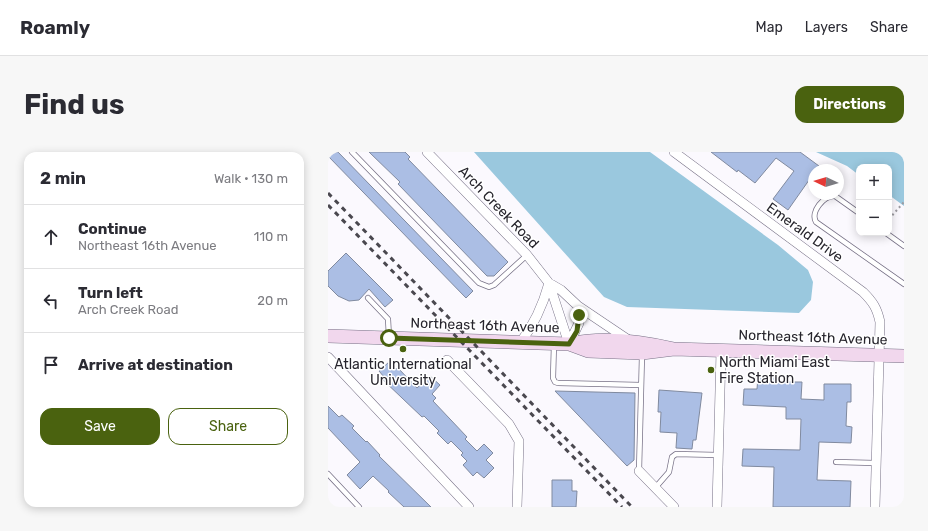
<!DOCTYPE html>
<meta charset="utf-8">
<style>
:root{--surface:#fff;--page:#f7f7f7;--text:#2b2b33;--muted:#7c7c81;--line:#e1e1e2;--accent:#4a620f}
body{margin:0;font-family:Rubik,sans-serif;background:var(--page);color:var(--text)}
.controls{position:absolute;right:12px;top:12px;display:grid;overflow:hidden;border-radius:8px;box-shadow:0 2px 10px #0003}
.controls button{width:36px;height:36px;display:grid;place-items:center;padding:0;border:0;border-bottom:1px solid var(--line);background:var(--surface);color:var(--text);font:20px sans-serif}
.compass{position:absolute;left:480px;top:12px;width:36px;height:36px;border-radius:50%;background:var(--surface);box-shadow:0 2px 10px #0003;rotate:274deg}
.stop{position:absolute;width:12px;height:12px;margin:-9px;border:3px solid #4a620f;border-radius:50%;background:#fff}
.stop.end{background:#4a620f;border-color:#fff;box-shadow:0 1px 4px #0008}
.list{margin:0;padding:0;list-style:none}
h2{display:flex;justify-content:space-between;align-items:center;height:52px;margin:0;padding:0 16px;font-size:17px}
h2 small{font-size:13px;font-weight:400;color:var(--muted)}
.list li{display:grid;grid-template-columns:26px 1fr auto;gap:12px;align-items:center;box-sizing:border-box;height:64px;padding:0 16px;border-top:1px solid var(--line)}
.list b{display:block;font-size:15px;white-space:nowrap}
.list p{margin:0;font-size:13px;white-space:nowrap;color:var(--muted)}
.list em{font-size:13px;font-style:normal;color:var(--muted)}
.actions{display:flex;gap:8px;padding:12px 16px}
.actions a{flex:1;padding:9px 0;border:1px solid var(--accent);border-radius:12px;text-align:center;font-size:14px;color:var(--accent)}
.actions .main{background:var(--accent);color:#fff}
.icon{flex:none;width:22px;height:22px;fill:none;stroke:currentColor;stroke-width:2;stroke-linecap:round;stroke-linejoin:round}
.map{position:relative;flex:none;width:576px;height:355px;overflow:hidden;border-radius:12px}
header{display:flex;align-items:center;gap:24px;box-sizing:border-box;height:56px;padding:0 20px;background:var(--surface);border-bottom:1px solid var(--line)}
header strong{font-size:19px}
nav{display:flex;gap:22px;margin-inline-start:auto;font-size:14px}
.intro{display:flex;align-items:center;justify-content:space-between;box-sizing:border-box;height:96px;padding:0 24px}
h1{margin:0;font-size:28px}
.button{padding:10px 18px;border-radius:12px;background:var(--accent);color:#fff;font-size:14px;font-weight:700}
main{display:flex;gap:24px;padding:0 24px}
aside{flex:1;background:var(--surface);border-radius:12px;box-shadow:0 2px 10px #0003}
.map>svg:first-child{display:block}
.water{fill:#9ac8de}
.building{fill:#abbee4;stroke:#808a9f}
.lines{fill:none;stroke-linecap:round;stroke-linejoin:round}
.lane-casing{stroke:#787287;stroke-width:6}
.street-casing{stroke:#787287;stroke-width:10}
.secondary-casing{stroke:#787287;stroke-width:14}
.path{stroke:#9d9ba1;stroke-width:2;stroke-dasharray:2 3;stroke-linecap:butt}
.lane{stroke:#fff;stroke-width:4.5}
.street{stroke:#fff;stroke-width:9}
.secondary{stroke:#f1d7ed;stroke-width:13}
.rail{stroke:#4a484f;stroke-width:3;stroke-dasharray:5 5;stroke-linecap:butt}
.route{stroke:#4a620f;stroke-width:5}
.poi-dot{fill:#4a620f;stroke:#fff;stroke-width:1.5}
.labels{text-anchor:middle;stroke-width:3;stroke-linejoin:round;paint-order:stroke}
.street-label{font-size:14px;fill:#27252d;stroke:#fff}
.poi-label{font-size:14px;fill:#27252d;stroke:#fff;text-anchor:start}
</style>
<header>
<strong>Roamly</strong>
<nav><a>Map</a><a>Layers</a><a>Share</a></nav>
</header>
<div class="intro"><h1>Find us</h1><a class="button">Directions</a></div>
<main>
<aside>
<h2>2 min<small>Walk · 130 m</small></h2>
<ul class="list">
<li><svg class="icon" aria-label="ahead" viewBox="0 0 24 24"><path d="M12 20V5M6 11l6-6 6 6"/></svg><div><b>Continue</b><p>Northeast 16th Avenue</p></div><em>110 m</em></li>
<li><svg class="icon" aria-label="left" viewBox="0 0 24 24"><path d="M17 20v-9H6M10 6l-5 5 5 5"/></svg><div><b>Turn left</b><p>Arch Creek Road</p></div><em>20 m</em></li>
<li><svg class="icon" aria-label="arrive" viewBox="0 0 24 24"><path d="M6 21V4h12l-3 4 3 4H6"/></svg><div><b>Arrive at destination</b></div></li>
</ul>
<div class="actions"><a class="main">Save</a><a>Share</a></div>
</aside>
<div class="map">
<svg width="576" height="355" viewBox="0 0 576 355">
<rect width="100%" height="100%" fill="#fbf9fe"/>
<path class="water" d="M146,0H322L450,93L480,118L485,130L483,148L471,161L299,155L276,145Z
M488,0H573L576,3V54L561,43V15H531V23L519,14Z"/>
<path class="building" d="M0,0H10L145,139L138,146L0,4Z
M41,0H77L82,5L80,7L180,110L166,124H159L70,32L72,30Z
M383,0H472L491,14L489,18H486V21L460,58L445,47L466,19L448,6L427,31L410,18L409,20Z
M18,101L65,148L57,155L41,137L31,148L21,149L10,144L0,134V119Z
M61,210L68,217L70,216L89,236L102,224L112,233L104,242L108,246L105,249L139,285L137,287L149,299L156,292L165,301L158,308L166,316L156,326L149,320L145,324L135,313L139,309L133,303L135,301L123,289L120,292L109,281L111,279L96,264L94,265L54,227L56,225L51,219Z
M430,224L452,225V230H474L473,247L496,248V232H523V250H519L518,274L524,275L523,291L491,290L489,328L523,329L522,355H445L446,315L414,314L415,297L472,298L473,267H458V255L415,253L416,237H429Z
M331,238L374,241L368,288H365L364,297L348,296L349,281L332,280L333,260H330Z
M227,239L307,241L306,308L299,314Z
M0,254L11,265L14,263L26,274L24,276L38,290L39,289L52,303L51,304L103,355H76L60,340L61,339L45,324L32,337L19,323L32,310L0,276Z
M224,328H244V339H249L248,355H224Z"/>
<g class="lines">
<g class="lane-casing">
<path id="lane" d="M24,0L151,131L161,135L166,133L199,103
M531,61L507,44C496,43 482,60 488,70L576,132
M558,81L576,94
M40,146L60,167L61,185
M226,192L225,226L227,230L230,231L313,233
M508,310L547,311
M311,319L314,203
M0,322L31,355
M327,336L341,320L344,305L348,302L390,303"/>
</g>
<g class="street-casing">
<path id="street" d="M99,0L199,103L221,131L241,192
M346,0L535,140C545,150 549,156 552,170L547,355
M221,131L233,138L250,154L302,189
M192,191C206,173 215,153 221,131
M241,192L251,171L250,154
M0,205L141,355
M119,208L181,272L191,289L189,355
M311,319L346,355
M389,355L393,199"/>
</g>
<g class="secondary-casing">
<path id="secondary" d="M0,184L241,192C276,184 312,189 346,197
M241,192L260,199L314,201L346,197L576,204"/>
</g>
<path class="path" d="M561,67L576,50"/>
<use href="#lane" class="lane"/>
<use href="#street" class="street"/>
<use href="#secondary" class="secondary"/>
<path class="rail" d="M0,41L304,355
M0,53L294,355"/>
</g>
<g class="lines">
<path class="route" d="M61,186L241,192L249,179L251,163"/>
</g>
<g class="poi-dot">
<circle cx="75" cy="197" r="4"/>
<circle cx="383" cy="218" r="4"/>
</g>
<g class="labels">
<g class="street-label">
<text transform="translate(171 55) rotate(46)" y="5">Arch Creek Road</text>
<text transform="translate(477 80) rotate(36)" y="5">Emerald Drive</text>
<text transform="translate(157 173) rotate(2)" y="5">Northeast 16th Avenue</text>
<text transform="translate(485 185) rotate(2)" y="5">Northeast 16th Avenue</text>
</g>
<g class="poi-label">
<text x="391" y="215">North Miami East<tspan x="391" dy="16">Fire Station</tspan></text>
<text x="75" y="217" text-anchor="middle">Atlantic International<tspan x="75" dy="16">University</tspan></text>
</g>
</g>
</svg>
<div class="controls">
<button>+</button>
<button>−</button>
</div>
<svg class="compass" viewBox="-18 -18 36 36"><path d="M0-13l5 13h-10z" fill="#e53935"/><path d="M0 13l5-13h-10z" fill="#7c7c81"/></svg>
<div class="stop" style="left:61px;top:186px"></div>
<div class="stop end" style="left:251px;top:163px"></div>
</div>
</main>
